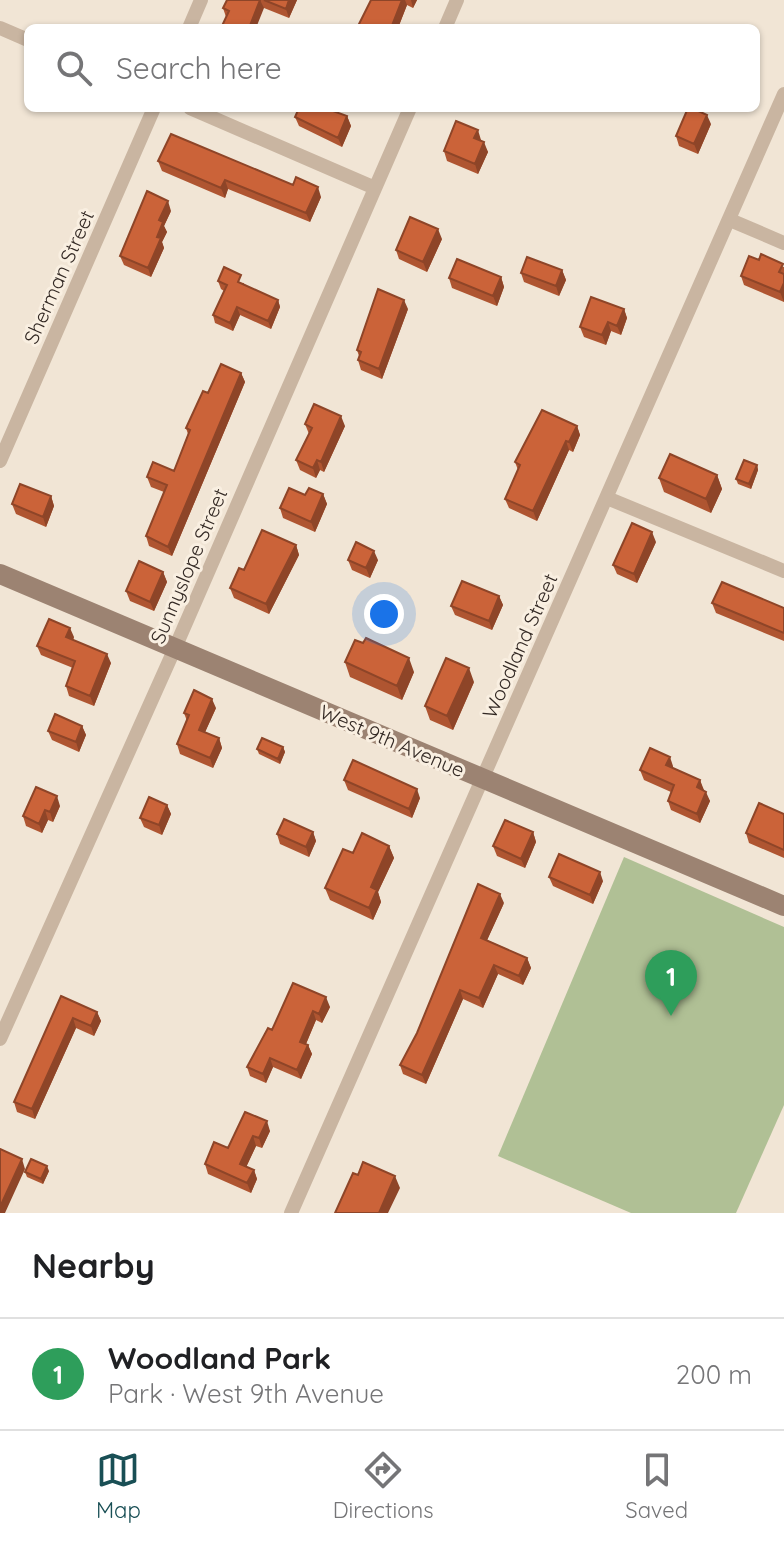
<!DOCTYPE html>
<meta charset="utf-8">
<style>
:root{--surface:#fff;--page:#f2f2f2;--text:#202124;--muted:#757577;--line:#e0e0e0;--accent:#194f55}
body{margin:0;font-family:Quicksand,sans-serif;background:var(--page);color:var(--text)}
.you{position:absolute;left:384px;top:614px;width:28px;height:28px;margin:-20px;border:6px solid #fff;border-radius:50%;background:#1a73e8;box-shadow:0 0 0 12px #1a73e833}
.badge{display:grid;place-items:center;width:52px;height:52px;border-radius:50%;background:var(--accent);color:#fff;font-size:26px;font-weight:700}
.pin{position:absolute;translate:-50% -66px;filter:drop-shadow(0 2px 4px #0008)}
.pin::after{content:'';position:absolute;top:42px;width:28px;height:24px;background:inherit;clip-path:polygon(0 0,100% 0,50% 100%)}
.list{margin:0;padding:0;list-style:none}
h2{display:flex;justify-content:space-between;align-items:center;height:104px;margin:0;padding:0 32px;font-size:34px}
h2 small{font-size:26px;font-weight:400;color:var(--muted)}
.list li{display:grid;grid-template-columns:52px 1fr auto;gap:24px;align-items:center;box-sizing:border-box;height:112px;padding:0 32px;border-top:2px solid var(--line)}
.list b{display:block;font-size:30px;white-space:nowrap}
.list p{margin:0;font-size:26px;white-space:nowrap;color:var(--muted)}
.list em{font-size:26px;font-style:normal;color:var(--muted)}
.icon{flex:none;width:44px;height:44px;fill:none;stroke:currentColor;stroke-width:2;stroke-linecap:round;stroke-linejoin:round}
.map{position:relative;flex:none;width:784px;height:1213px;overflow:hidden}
.search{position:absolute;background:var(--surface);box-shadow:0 2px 6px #0004;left:24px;right:24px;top:24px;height:88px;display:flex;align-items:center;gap:20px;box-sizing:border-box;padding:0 28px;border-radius:12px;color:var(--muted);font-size:30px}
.sheet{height:216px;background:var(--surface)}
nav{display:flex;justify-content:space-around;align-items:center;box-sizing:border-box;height:112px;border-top:2px solid var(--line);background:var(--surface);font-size:22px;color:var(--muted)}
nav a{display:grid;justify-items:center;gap:4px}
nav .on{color:var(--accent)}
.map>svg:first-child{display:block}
.green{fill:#b0c095}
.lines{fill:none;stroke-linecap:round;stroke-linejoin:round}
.street{stroke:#c9b5a1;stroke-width:14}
.secondary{stroke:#9c8372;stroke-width:20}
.wall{fill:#af5531}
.shaded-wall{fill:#8e4528}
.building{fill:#cb6339;stroke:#8e4528;stroke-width:2}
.labels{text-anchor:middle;stroke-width:6;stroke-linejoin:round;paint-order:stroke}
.street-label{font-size:20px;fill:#332924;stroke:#f9efe1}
</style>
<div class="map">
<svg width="784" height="1213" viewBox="0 0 784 1213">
<rect width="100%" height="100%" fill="#f1e5d5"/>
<path class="green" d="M624,857L784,927V1105L736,1213H631L498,1156Z"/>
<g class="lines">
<path class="street" d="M0,28L28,40
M189,28L201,0
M445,28L457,0
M190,108L375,188
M730,220L784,243
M0,461L154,108
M607,498L784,571
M0,1039L175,648L410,108
M291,1213L784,94"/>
<path class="secondary" d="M0,574L784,906"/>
</g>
<path class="wall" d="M227,0H297L289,18L264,8L226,17L223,8Z
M371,0H417L413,8L407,5L398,28H357Z
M347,116L351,126L342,147L299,126L295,117Z
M711,124L698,154L679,146L676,136Z
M481,140L488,152L478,174L447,161L444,151Z
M158,161L321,197L310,222L228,189L225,198L162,171Z
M171,211L164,226L167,232L162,242L164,248L151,277L124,265L120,256Z
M442,239L427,272L399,259L396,250Z
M759,260L784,267V302L744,285L741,276Z
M562,270L566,280L559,296L524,282L521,273Z
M501,277L504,287L497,306L452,288L449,278Z
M218,281L244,283V285L278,300L280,307L271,329L240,315L233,331L215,323L213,315L224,291L221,289Z
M408,309L382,379L361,370L358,360L359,356L357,350Z
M624,309L627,318L621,335L611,331L606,345L584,337L580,327Z
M241,373L245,382L172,556L149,546L146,536L164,492L151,487L147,477L174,471L188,434L186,428L208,393Z
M305,424L345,426L324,472L320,470L316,478L300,470L296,460L309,434Z
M577,426L580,435L573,452L569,450L537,521L509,508L505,499L518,470L515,462Z
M757,465L758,470L751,489L738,484L736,479Z
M717,475L722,489L711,513L664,492L659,478Z
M323,494L327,504L315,532L283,518L280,508L305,495Z
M51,496L54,506L46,527L16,514L12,504Z
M656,542L637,583L617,574L613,565Z
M296,545L299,555L269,614L234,598L230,588L244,570Z
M348,560H378L370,578L352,570Z
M163,572L167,582L154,611L130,601L126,591Z
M499,596L503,605L492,630L455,615L451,606Z
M712,603L784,608V641L716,613Z
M74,637L73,640L111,663L94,706L69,696L66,686L73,668L41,655L37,646Z
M345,662L414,672L402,700L350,677Z
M474,682L453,730L430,720L425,706Z
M216,708L205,732L219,738L222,748L213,768L180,754L177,744L187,721L184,713Z
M82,726L86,735L79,752L52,740L48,731Z
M283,747L285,752L280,764L259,754L257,749Z
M673,766V768L700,780L703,790L710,801L700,823L671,810L668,801L671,792L644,780L640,770Z
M344,780L420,798L412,818L348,790Z
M167,805L171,814L162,835L144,827L140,818Z
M60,806L53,822L48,820L42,833L26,826L23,816Z
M784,814V858L749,843L746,833Z
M313,832L316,841L309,857L280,844L277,834Z
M533,832L536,842L525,868L497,856L493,846Z
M389,846L394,858L378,892L381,902L373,920L330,900L325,888L353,853Z
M549,877L603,881L593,904L553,886Z
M504,903L487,940L527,958L531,968L523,985L498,974L483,1008L463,999L426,1084L403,1074L400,1065Z
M293,983L330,1007L322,1023L316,1020L306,1044L308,1045L312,1054L301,1079L273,1067L266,1083L250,1076L247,1067L272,1030Z
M61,996L97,1012L101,1021L94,1036L76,1028L35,1119L17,1112L14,1102Z
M245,1112L270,1131L262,1148L256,1146L246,1167L254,1170L257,1179L251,1193L208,1174L205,1164L228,1148Z
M49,1171L43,1184L27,1177L25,1172Z"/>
<path class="shaded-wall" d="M260,0L264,8L256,28H249Z
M289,0H297L289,18L286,9Z
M402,0H405L407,5L398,28H391Z
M411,0H417L413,8Z
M707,115L711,124L698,154L694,144Z
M347,116L351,126L342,147L338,138Z
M478,130L481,140L478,148L474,138Z
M484,142L488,152L478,174L475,164Z
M225,180L228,189L225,198L221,188Z
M318,187L321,197L310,222L306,213Z
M168,201L171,211L164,226L167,232L162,242L164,248L151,277L148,268L157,237L159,220Z
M438,229L442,239L427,272L423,262Z
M562,270L566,280L559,296L556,286Z
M501,277L504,287L497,306L493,296Z
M784,283V302L780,292Z
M278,300L280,307L271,329L268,321Z
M404,300L408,309L382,379L379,369Z
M237,307L240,315L233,331L230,323Z
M624,309L627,318L621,335L617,326Z
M608,322L611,331L606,345L602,335Z
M241,373L245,382L172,556L168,547Z
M341,416L345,426L324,472L321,462Z
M577,426L580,435L573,452L569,442Z
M566,441L569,450L537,521L533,511Z
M317,460L320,470L316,478L313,468Z
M757,465L758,470L751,489L749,484Z
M717,475L722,489L711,513L706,499Z
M323,494L327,504L315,532L311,522Z
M51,496L54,506L46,527L43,517Z
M652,532L656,542L637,583L634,574Z
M296,545L299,555L269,614L266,604Z
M374,551L378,560L370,578L366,568Z
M163,572L167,582L154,611L150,602Z
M499,596L503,605L492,630L489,621Z
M70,628L74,637L70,647L66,637Z
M107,654L111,663L94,706L90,696Z
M409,658L414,672L402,700L397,686Z
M469,668L474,682L453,730L447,716Z
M212,699L216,708L202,739L199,730Z
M82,726L86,735L79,752L76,742Z
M219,738L222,748L213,768L210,758Z
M283,747L285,752L280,764L278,759Z
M670,757L673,766L670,774L666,765Z
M700,780L704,790L700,797L697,787Z
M417,789L420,798L412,818L409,809Z
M706,792L710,801L700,823L697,814Z
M57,796L60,806L53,822L50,812Z
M167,805L171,814L162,835L159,825Z
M45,810L48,820L42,833L39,824Z
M313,832L316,841L309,857L306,847Z
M533,832L536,842L525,868L521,859Z
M389,846L394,858L378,892L381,902L373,920L369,908L371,887Z
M600,872L603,881L593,904L590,895Z
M500,894L504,903L484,947L481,938Z
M527,958L531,968L523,985L519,976Z
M494,965L498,974L483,1008L479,998Z
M460,990L463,999L426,1084L422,1075Z
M326,997L330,1007L322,1023L319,1014Z
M313,1011L316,1020L303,1051L300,1042Z
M97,1012L101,1021L94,1036L91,1026Z
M73,1018L76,1028L35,1119L32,1109Z
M308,1045L312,1054L301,1079L297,1070Z
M270,1058L273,1067L266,1083L263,1074Z
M267,1121L270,1131L262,1148L259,1138Z
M253,1136L256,1146L243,1174L240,1164Z
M22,1159L25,1169L5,1213H0V1207Z
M47,1166L49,1171L43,1184L41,1179Z
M254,1170L257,1179L251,1193L247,1183Z
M395,1176L400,1188L388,1213H379Z"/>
<path class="building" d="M227,0H260L249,28H221L229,11L223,8Z
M264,0H289L286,9Z
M371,0H402L391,28H357Z
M299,108H325L347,116L338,138L295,117Z
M688,108H692L707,115L694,144L676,136Z
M456,121L478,130L474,138L484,142L475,164L444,151Z
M171,134L293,185L296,177L318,187L306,213L225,180L221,188L158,161Z
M147,191L168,201L159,220L163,222L157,237L161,238L148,268L120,256Z
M410,217L438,229L423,262L396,250Z
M761,254L783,264L779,272L784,274V283L780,292L741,276L749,256L759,260Z
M527,257L562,270L556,286L521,273Z
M457,259L501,277L493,296L449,278Z
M224,267L241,275L238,282L278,300L268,321L237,307L230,323L213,315L227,285L218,281Z
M378,289L404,300L379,369L358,360L361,352L357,350Z
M591,297L624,309L617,326L608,322L602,335L580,327Z
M221,364L241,373L168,547L146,536L167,485L147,477L153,462L174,471L190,430L186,428L203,391L208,393Z
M314,404L341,416L321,462L317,460L313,468L296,460L312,428L305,424Z
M542,410L577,426L569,442L566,441L533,511L505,499L520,465L515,462Z
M670,454L717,475L706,499L659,478Z
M744,460L757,465L749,484L736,479Z
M20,484L51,496L43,517L12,504Z
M289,488L305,495L309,488L323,494L311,522L280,508Z
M632,523L652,532L634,574L613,565Z
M262,530L296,545L266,604L230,588L239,568L244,570Z
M356,542L374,551L366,568L348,560Z
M139,561L163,572L150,602L126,591Z
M462,581L499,596L489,621L451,606Z
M722,582L784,608V633L712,603Z
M49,619L70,628L66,637L107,654L90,696L66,686L75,661L37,646Z
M366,638L409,658L397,686L345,662L355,640L363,643Z
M446,658L469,668L447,716L425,706Z
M194,690L212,699L199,730L219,738L210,758L177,744L189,715L184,713Z
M55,714L82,726L76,742L48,731Z
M262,738L283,747L278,759L257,749Z
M650,748L670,757L666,765L700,780L697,787L706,792L697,814L668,801L674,785L640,770Z
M353,760L417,789L409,809L344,780Z
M36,787L57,796L50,812L45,810L39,824L23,816Z
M149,797L167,805L159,825L140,818Z
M759,803L784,814V850L746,833Z
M284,819L313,832L306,847L277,834Z
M505,820L533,832L521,859L493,846Z
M362,833L389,846L371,887L377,890L369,908L325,888L343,849L353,853Z
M559,854L600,872L590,895L549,877Z
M478,884L500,894L481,938L527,958L519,976L494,965L479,998L460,990L422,1075L400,1065L417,1033Z
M293,983L326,997L319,1014L313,1011L300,1042L308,1045L297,1070L270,1058L263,1074L247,1067L268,1028L272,1030Z
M61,996L97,1012L91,1026L73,1018L32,1109L14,1102Z
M245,1112L267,1121L259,1138L253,1136L240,1164L254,1170L247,1183L205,1164L214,1142L228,1148Z
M0,1149L22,1159L0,1207Z
M31,1159L47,1166L41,1179L25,1172Z
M363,1162L395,1176L379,1213H335L353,1173L358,1175Z"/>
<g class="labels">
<g class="street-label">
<text transform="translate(59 277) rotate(-66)" y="7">Sherman Street</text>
<text transform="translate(189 566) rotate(-67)" y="7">Sunnyslope Street</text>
<text transform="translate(520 646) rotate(-66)" y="7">Woodland Street</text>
<text transform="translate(392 741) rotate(23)" y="7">West 9th Avenue</text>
</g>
</g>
</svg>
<div class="you"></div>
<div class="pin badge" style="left:671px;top:1016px;background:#2e9e5b">1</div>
<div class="search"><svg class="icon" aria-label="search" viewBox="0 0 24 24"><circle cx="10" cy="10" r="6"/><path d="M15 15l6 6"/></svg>Search here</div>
</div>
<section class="sheet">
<h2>Nearby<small></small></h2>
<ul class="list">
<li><span class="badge" style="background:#2e9e5b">1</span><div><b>Woodland Park</b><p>Park · West 9th Avenue</p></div><em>200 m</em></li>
</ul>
</section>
<nav>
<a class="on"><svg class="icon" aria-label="map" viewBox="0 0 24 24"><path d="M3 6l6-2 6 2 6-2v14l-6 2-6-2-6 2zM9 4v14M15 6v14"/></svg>Map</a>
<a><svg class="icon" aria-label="directions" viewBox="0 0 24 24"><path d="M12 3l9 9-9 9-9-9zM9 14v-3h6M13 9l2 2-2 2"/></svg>Directions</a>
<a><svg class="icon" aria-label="saved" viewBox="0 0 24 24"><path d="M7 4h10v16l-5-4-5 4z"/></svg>Saved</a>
</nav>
